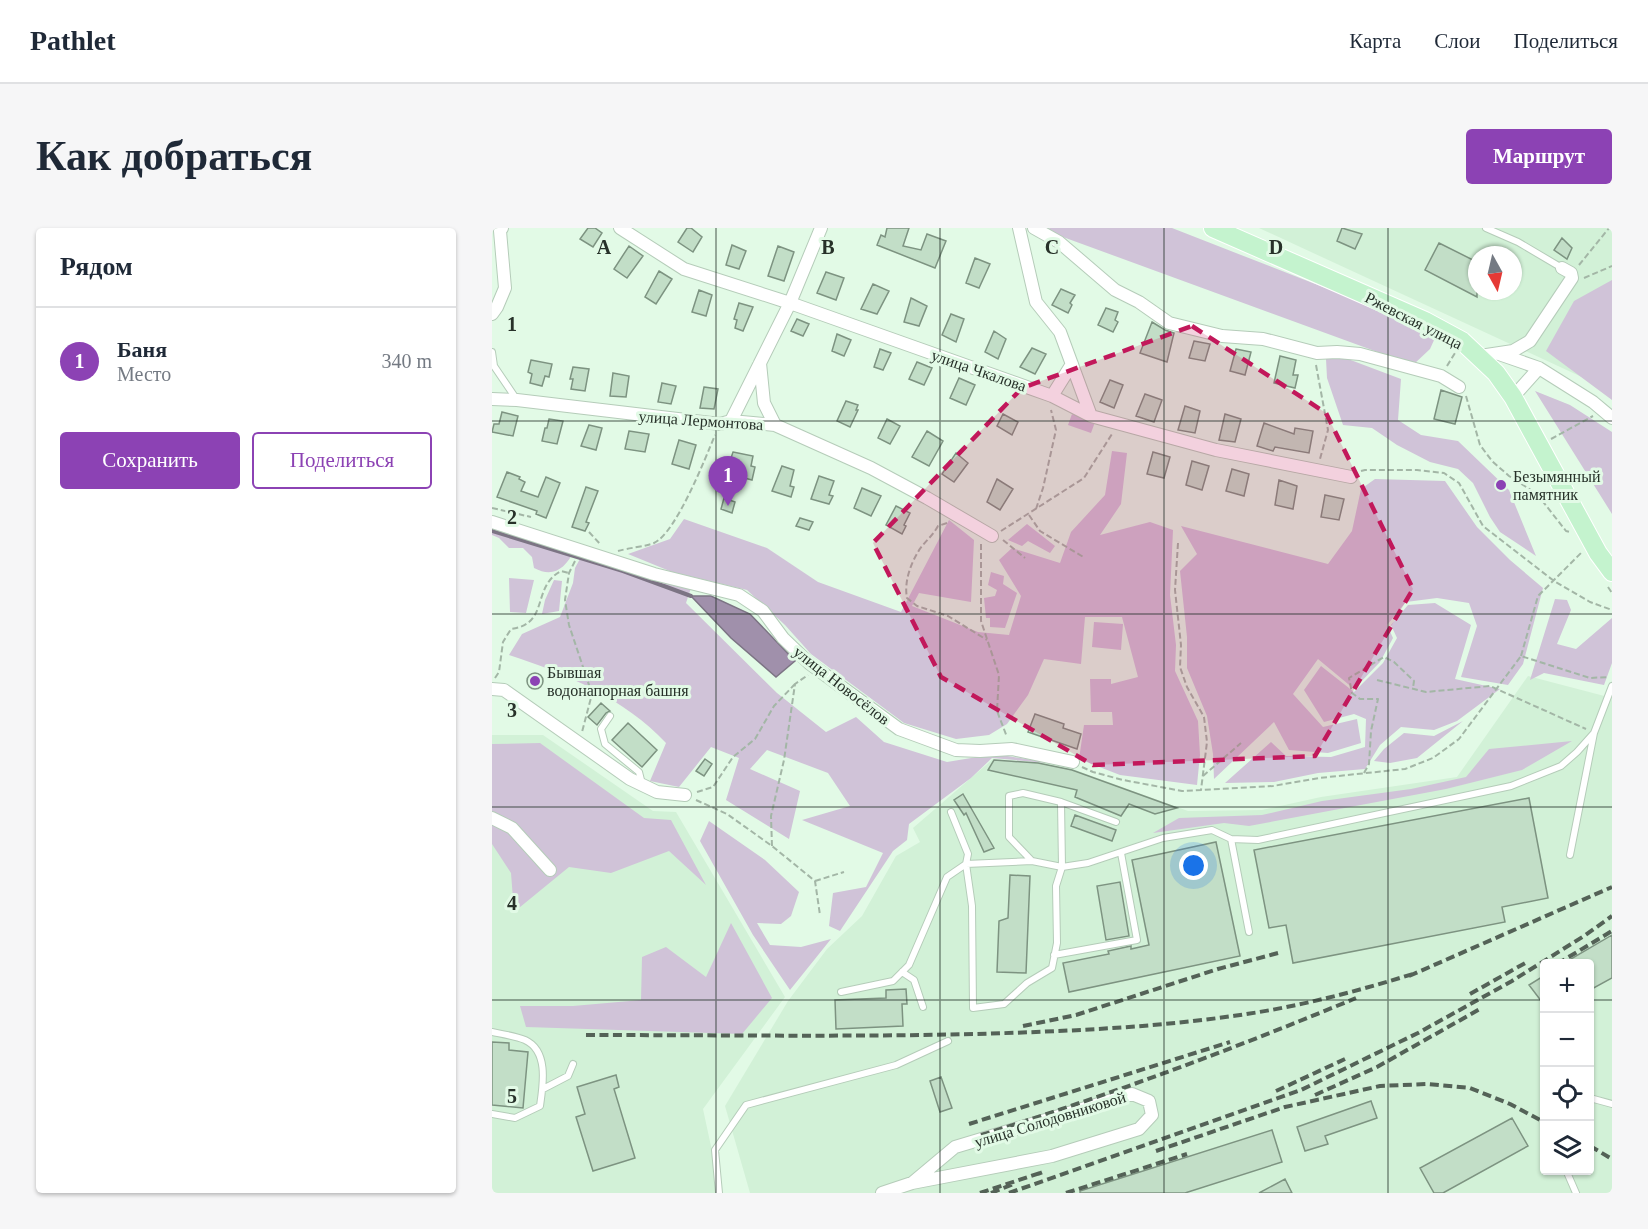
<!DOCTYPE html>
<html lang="ru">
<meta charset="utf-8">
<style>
:root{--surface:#fff;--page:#f6f6f7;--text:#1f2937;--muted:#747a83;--line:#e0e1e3;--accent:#8c42b4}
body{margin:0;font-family:Georgia,serif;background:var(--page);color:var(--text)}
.controls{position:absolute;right:18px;bottom:18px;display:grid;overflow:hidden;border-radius:6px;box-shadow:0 2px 4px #0004}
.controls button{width:54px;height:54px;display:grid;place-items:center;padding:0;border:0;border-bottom:2px solid var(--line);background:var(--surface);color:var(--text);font:30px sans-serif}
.compass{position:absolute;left:976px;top:18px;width:54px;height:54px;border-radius:50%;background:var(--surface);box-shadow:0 2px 4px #0004;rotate:172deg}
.you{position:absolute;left:702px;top:638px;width:21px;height:21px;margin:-15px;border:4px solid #fff;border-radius:50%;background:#1a73e8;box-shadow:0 0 0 9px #1a73e833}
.badge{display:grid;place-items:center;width:39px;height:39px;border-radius:50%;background:var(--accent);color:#fff;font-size:20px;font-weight:700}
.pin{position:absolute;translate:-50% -50px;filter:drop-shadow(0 2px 3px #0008)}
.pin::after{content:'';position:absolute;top:32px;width:21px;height:18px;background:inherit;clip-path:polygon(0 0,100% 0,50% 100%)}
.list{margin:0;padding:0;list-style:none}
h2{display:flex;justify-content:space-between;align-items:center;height:78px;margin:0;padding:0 24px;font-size:26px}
h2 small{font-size:20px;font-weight:400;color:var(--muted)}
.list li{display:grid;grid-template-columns:39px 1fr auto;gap:18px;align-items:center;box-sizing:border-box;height:108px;padding:0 24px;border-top:2px solid var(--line)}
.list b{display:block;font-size:22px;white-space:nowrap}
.list p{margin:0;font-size:20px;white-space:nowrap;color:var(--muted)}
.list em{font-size:20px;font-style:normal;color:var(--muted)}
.actions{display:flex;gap:12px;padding:18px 24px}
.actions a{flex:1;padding:14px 0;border:2px solid var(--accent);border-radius:6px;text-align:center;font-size:21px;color:var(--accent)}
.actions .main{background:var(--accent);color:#fff}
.icon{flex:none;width:33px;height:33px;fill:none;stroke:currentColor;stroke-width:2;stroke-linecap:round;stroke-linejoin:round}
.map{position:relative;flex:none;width:1120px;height:965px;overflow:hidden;border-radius:6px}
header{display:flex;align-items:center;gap:36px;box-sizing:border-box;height:84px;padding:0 30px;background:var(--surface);border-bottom:2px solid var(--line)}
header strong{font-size:28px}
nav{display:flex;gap:33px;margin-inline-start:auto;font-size:21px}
.intro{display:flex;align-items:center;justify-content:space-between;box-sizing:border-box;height:144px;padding:0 36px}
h1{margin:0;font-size:42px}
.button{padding:15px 27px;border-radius:6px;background:var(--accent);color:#fff;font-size:21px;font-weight:700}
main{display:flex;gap:36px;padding:0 36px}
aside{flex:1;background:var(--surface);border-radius:6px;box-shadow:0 2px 4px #0004}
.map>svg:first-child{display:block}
.built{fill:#d2f1d7;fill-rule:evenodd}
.green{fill:#d0c3d8}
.water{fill:#a090ab;stroke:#7c7484;stroke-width:1.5}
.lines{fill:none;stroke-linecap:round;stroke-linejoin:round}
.stream{stroke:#7c7484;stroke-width:4}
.building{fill:#c2dec7;stroke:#7d9381;stroke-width:1.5}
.lane-casing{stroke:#b5ccb9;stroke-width:8}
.street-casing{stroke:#b5ccb9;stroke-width:14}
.primary-casing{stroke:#fff;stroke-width:20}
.path{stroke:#a3b6a6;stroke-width:2;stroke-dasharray:6 3;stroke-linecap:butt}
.lane{stroke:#fff;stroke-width:6}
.street{stroke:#fff;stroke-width:12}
.primary{stroke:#c4f3ce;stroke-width:18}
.rail{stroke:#546257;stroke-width:4;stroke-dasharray:9 4.5;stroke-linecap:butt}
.marked{fill:#c2185b;fill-opacity:0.2;stroke:#c2185b;stroke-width:4.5;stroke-dasharray:12 8;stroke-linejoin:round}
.grid{fill:none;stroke:#273129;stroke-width:1.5;stroke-opacity:0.55}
.poi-dot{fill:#8c42b4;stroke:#e2fae6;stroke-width:2}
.labels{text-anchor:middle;stroke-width:6;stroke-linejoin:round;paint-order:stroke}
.street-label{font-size:16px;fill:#273129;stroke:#e2fae6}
.poi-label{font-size:16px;fill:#273129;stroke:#e2fae6;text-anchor:start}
.grid-label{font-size:20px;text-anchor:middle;font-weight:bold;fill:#273129;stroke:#e2fae6;stroke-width:6;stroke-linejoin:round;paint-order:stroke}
</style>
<header>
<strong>Pathlet</strong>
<nav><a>Карта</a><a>Слои</a><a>Поделиться</a></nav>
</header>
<div class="intro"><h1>Как добраться</h1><a class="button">Маршрут</a></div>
<main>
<aside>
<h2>Рядом<small></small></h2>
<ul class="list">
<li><span class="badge">1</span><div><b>Баня</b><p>Место</p></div><em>340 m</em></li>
</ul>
<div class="actions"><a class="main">Сохранить</a><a>Поделиться</a></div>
</aside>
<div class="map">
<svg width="1120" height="965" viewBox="0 0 1120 965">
<rect width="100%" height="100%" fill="#e2fae6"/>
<path class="built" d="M767,0H1120V163ZM985,27H1021V63H985Z
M1036,448L1120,470V965H258L233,878L296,773L335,721L370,688L404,628L428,614L421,600L501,531L567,536L696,583L770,582L829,569L965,549ZM1052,736H1098V942H1052Z
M0,507H51L161,583L184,584L293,769L211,881L229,965H0Z"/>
<path class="green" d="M557,0H680L859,70L943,110L938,121L921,137L560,5Z
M1120,52V172L1054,123L1082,73Z
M834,131H856L909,151L906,192L929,207L966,213L1017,262L1044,328L1008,304L998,289L981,255L966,241L938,234L905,217L880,200L851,197L835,150Z
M1043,163L1078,177L1120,204V286Z
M580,186L603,194L599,205L576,197Z
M620,223L635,225L629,276L608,307L658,294L681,302L678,367L684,417L683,443L706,493L708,527L705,557L628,547L587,531L592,497H621L620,484H599L598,451H619V456L646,449L630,389H593L589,436L552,431L536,467L515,496L497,507L464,511L412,495L319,426L293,397L255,362L180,344L136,326L178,311L192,291L275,320L326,354L409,384L457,292L482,312L479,374L427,365L420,378L486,404L517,407L529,368L507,332L520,320L568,335L579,304L613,267Z
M883,251L953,253L985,299L1018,332L1051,360L1031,436L1016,457L969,449L985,398L977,375L945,370L914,374L895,397L901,410L888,434L862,461L826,431L801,466L831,499L865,491L869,515L836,525L797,522L782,494L722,551L721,526L715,488L695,440V409L688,343L705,326L689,298L836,336L860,303L869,261Z
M535,296L563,318L558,325L536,313L530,318L516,312Z
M0,299L82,323C73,341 61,350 42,340L40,329L31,320H17L7,310L0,307Z
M90,327L199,360L194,375L285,465L334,504L364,489L392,514L455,534L503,526L566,536L500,530L479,550L417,596L415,612L401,623L348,703L337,698L341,665L374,659L391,625L310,592L358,578L336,545L275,522L258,541L308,563L297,611L234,572L247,530L219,519L187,559L158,553L174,515C133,471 73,445 17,427L30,406L68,389L81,355L83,340Z
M499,344L512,348L511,356L525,365L513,400L498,399V390H494L492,370L503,368L505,362L496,357Z
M17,350L42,352L34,385L18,384Z
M62,352L70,353L67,383L50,386L53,372Z
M1063,371L1075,372L1079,382L1065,416L1084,421L1120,390V435L1112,457L1052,445L1038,452Z
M943,375L979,397L963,451L1008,461L965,493L942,502L909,499L888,517L873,541L826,545L782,554L733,555L779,514L794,528L839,529L873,519L874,491L862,486L832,494L812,462L829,438L862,464L891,435L905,410L899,397L916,377Z
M602,394L631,396L629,422L600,419Z
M971,493L925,530L898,535L882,533L892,521L912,505L942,508Z
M1080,513L1030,542L954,561L757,598L732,595L661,605L687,590L770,587L830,573L919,561L974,549L997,521Z
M48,515L152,590L179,592L214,657L177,623L119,645L77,639L22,684L19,645L0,616V516Z
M217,593L273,632L307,664L299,688L289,696L265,695L278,717L309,719L339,711L298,762L261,707L208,613Z
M239,695L280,770L250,806L34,799L28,778H81L149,772L150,729L174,719L214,749Z"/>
<path class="water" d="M199,368H219L258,386L303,433L284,449L239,410Z"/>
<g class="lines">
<path class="stream" d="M0,303L131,343L199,368"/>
</g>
<path class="building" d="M96,0H103L110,5L101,19L88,11Z
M195,0H199L210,9L201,24L186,14Z
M395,0H417L411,18L429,22L435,6L454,13L443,40L385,17L389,7L393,9Z
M850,0L870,6L863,21L845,13Z
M1070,10L1080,20L1075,31L1062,22Z
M947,15L985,34V69L933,42Z
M240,17L254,23L247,41L234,37Z
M137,18L151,28L135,50L122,41Z
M286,18L302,24L292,53L276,48Z
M483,30L498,36L487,60L474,55Z
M167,43L180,51L164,76L153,69Z
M334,44L352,50L344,72L325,65Z
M381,56L397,63L385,86L369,81Z
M569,61L583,67L578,75L580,77L576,85L560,77Z
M207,62L220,67L214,88L200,84Z
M419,70L435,78L427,98L412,94Z
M247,75L261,79L251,103L243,100L245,92L242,91Z
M614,80L626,84L623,92L626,94L621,104L606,97Z
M459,86L472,91L464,114L450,107Z
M305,91L317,96L311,108L299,103Z
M660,94L673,102L682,105L675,134L648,125Z
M502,103L514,111L506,131L493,124Z
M345,106L359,112L352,128L340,123Z
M702,113L718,116L713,133L697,130Z
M540,120L554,126L543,146L528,139Z
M388,121L399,125L391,142L382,139Z
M744,121L759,124L753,147L738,143Z
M788,128L804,132L801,147H806L803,160L782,155Z
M39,132L60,136L57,149L53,148L50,158L38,155L40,146L36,144Z
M425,134L440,140L432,157L417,151Z
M81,139L97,141L93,163L79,161L81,151H78Z
M121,145L137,148L134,169L118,168Z
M467,150L483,157L474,177L458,170Z
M618,152L631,157L622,180L608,174Z
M170,155L184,158L179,176L166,174Z
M212,159L226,161L222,181L208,180Z
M949,162L970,169L963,196L942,191Z
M653,166L670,172L662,194L644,188Z
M354,173L366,177L364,182H366L358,199L345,193Z
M693,178L708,183L703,205L686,202Z
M10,184L26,188L21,208L0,204L2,196H7Z
M511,186L526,194L520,207L505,198Z
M733,186L749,191L743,214L727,212Z
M57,191L71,193L65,216L50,213L53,200H55Z
M395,191L408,198L398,216L386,210Z
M772,195L802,206L803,200L821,203L817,225L783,219L781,223L765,218Z
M97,197L110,200L104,222L89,218Z
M137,203L157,206L153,224L133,221Z
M435,203L451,213L437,238L420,229Z
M187,212L204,217L197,241L180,236Z
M241,224L261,228L259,238L263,239L260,252L234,245Z
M661,224L678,229L672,250L655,246Z
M464,225L476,235L462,254L450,246Z
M700,233L717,238L710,262L694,257Z
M290,238L302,242L298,258L302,259L299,269L280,263Z
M740,241L757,246L752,268L734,263Z
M15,244L28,249L27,251L33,254L29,263L46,269L54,249L68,255L54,290L44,286L45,283L5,269Z
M327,248L342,253L337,267L341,268L337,276L319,271Z
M505,251L521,261L508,282L495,274Z
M787,252L805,258L801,281L783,277Z
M94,259L106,263L94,294L97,295L93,303L80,299Z
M370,260L389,268L379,288L362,280Z
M833,267L852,271L847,292L829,289Z
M232,270L243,274L240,285L229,281Z
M404,278L418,285L412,297L414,298L410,306L394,297Z
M308,290L321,294L317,302L304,298Z
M35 453a8 8 0 1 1 16 0a8 8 0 1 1-16 0Z
M109,475L118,483L114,485L105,497L96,489Z
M543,486L572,496L571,500L589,506L585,521L536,504Z
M136,495L165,522L150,539L120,512Z
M213,531L220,536L212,548L204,543Z
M502,532L546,535L580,542L685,580L663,586L637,576L629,588L583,569L585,562L496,542Z
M471,566L502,620L492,624L474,585L472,587L462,572Z
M1037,570L1056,670L1010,679L1013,694L801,735L794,697L777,700L762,622Z
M583,587L624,602L620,613L579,598Z
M724,614L748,728L577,764L571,735L617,726L616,723L639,718V721L657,717L640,632Z
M518,647L538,648L534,745L505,744L507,693L516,690Z
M628,654L637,708L614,712L605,658Z
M1120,707V750L1098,762V735H1072Z
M1053,747V778L1037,757Z
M414,761L415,776H410L411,798L344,801L343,772L394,770V762Z
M0,814L17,815V822L36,824L31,880L0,877Z
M124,847L127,859L122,861L143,930L101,943L84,889L93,886L85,859Z
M449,849L460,880L448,884L438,853Z
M879,873L885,890L833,908L836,916L813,923L805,899Z
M1020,890L1036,918L951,965H942L928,940Z
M780,902L790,934L693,965H588V963Z
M793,951L800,965H767Z"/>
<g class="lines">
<g class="lane-casing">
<path id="lane" d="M994,0L1026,14L1070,40
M0,124L2,138L25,172
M118,488L109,501L113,516L147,544L150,556
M459,584L476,626L474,636L480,678L481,780L512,776L535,755L560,740L565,715L564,658L570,639L569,574
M624,594L569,574L531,565L517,568V609L540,633L570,639L596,635L671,610L720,602L739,611L766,612L1019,558L1069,538L1085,524L1102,505L1120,458
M739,611L757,704
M1078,627L1102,505
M562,727L645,712L629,625
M410,744L422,752L431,779
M349,764L401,753L417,737L455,649L474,636L540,633
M0,804C10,806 23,808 33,812C57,823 51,857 48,878L23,890L0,886
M51,861L76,848L81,836
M1098,870L1120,876
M1074,942L1084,965
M227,965L223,922L254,877L404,837L456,813"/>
</g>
<g class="street-casing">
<path id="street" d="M128,0L192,41L298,75L560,168L599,188L724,222L859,249
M527,0L544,74L568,104L599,188
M542,0L567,14L623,62L647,74L677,95L730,108L771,111L825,125L845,124L868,126L949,148L967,159
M0,86L5,79L13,60L8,3L10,0
M1007,126L1047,140L1101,174L1120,190
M988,128L1021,123L1038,113L1080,50L1079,45L1070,40
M268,135L272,175L283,197
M560,168L580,136
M1021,169L1047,140
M0,171L25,172L228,196L239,193L283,197L379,240L435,270L500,308
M239,193L298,75L329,0
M0,294L162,346L247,367L271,383L291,410L317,435L407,501L464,522L488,523L520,521L581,534
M0,461L12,462L138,551L165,564L193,567
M0,590L20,600L58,642
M390,965L420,955L560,928L647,901L660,887L657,873L640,866L463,919L420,955"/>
</g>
<g class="primary-casing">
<path id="primary" d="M721,0L933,93L970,113L1004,145L1021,169L1106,325L1120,344"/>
</g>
<path class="path" d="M1087,37L1117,0
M1092,50L1120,38
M824,137L836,202L828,231
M955,138L963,125
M974,168L988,217L1000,233L1017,248L1045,266L1074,303L1078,304
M1059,211L1101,188
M869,243L873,242H925L952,245L967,255L991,298L1062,353L1098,374L1120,382
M0,280L39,289
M544,281L551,260L564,202L559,182
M537,287L548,303L593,330
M455,295L446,298C440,309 431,315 426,324C418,337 412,355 415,370L425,378L456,388L495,412
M509,303L592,250L620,206
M97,304L109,317
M511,312L533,330
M686,315L683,362L689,417L688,439L695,459L712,489L715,514L709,562
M489,316V393L507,447L505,483L515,509
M126,323C136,320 156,318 162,315C184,305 213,231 223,207
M83,333L77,345L73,372L77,397L100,466L90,504
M1116,359L1120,365
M1029,428L1046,368L1089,325
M3,450L7,444L11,414L19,401C58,396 39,359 69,343L77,345
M885,452L934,464L998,458L1094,501
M590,539L601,544L631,552L690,563L781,558L827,550L913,541L941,530L967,511L1029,428L1098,450L1117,449
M872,545L877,536L879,503L886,471H868L860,465L857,450L892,429L902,434L922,453L921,460
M711,548L749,515
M205,564L221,559L241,529L263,511L282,478L303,456
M204,572L235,586L280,618L323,653L328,687
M280,618L279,588L292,532L303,456L316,447
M323,653L352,644"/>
<use href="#lane" class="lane"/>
<use href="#street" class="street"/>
<use href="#primary" class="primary"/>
<path class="rail" d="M1065,736L1120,703
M917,748L1120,659
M978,766L1035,734
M531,798L584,787L726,741L790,724
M94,807C224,807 355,809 485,806C583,803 682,799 779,782C828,773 876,760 924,745
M784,863L853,831
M823,867L885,839L988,781
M477,896L738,814
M489,907C618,867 739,822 864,770
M1098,918L1120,931
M664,923L793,879L888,858L935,856L978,860L1018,876L1052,894
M488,965L551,944L546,946
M499,965L524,955
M517,965L809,862L926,805L1020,753L1092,708L1120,688
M574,965L695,926"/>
</g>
<path class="marked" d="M700,98L834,185L921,361L823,528L601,537L449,449L381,315L530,160Z"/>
<path class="grid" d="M224,0V965M448,0V965M672,0V965M896,0V965M0,193H1120M0,386H1120M0,579H1120M0,772H1052M1098,772H1120"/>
<g class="poi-dot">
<circle cx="1009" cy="257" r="6"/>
<circle cx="43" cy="453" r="6"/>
</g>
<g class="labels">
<g class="street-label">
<text transform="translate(922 92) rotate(27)" y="6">Ржевская улица</text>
<text transform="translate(487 142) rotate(19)" y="6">улица Чкалова</text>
<text transform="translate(209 192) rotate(4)" y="6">улица Лермонтова</text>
<text transform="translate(350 457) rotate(38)" y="6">улица Новосёлов</text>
<text transform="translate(558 891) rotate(-17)" y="6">улица Солодовниковой</text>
</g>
<g class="poi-label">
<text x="1021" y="254">Безымянный<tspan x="1021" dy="18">памятник</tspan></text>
<text x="55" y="450">Бывшая<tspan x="55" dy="18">водонапорная башня</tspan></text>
</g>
</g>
<g class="grid-label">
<text x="112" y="26">A</text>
<text x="336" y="26">B</text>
<text x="560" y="26">C</text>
<text x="784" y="26">D</text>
<text x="20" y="103">1</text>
<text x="20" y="296">2</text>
<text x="20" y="489">3</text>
<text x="20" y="682">4</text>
<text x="20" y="875">5</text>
</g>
</svg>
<div class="controls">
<button>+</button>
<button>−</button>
<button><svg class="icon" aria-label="locate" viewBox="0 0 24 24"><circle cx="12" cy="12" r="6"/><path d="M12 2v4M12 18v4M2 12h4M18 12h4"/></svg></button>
<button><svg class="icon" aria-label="layers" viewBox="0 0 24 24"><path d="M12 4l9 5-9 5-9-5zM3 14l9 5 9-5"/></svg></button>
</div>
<svg class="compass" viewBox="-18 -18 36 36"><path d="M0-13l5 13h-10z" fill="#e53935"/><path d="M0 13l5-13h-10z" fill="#747a83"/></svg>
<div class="you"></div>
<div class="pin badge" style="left:236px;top:278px">1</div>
</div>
</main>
